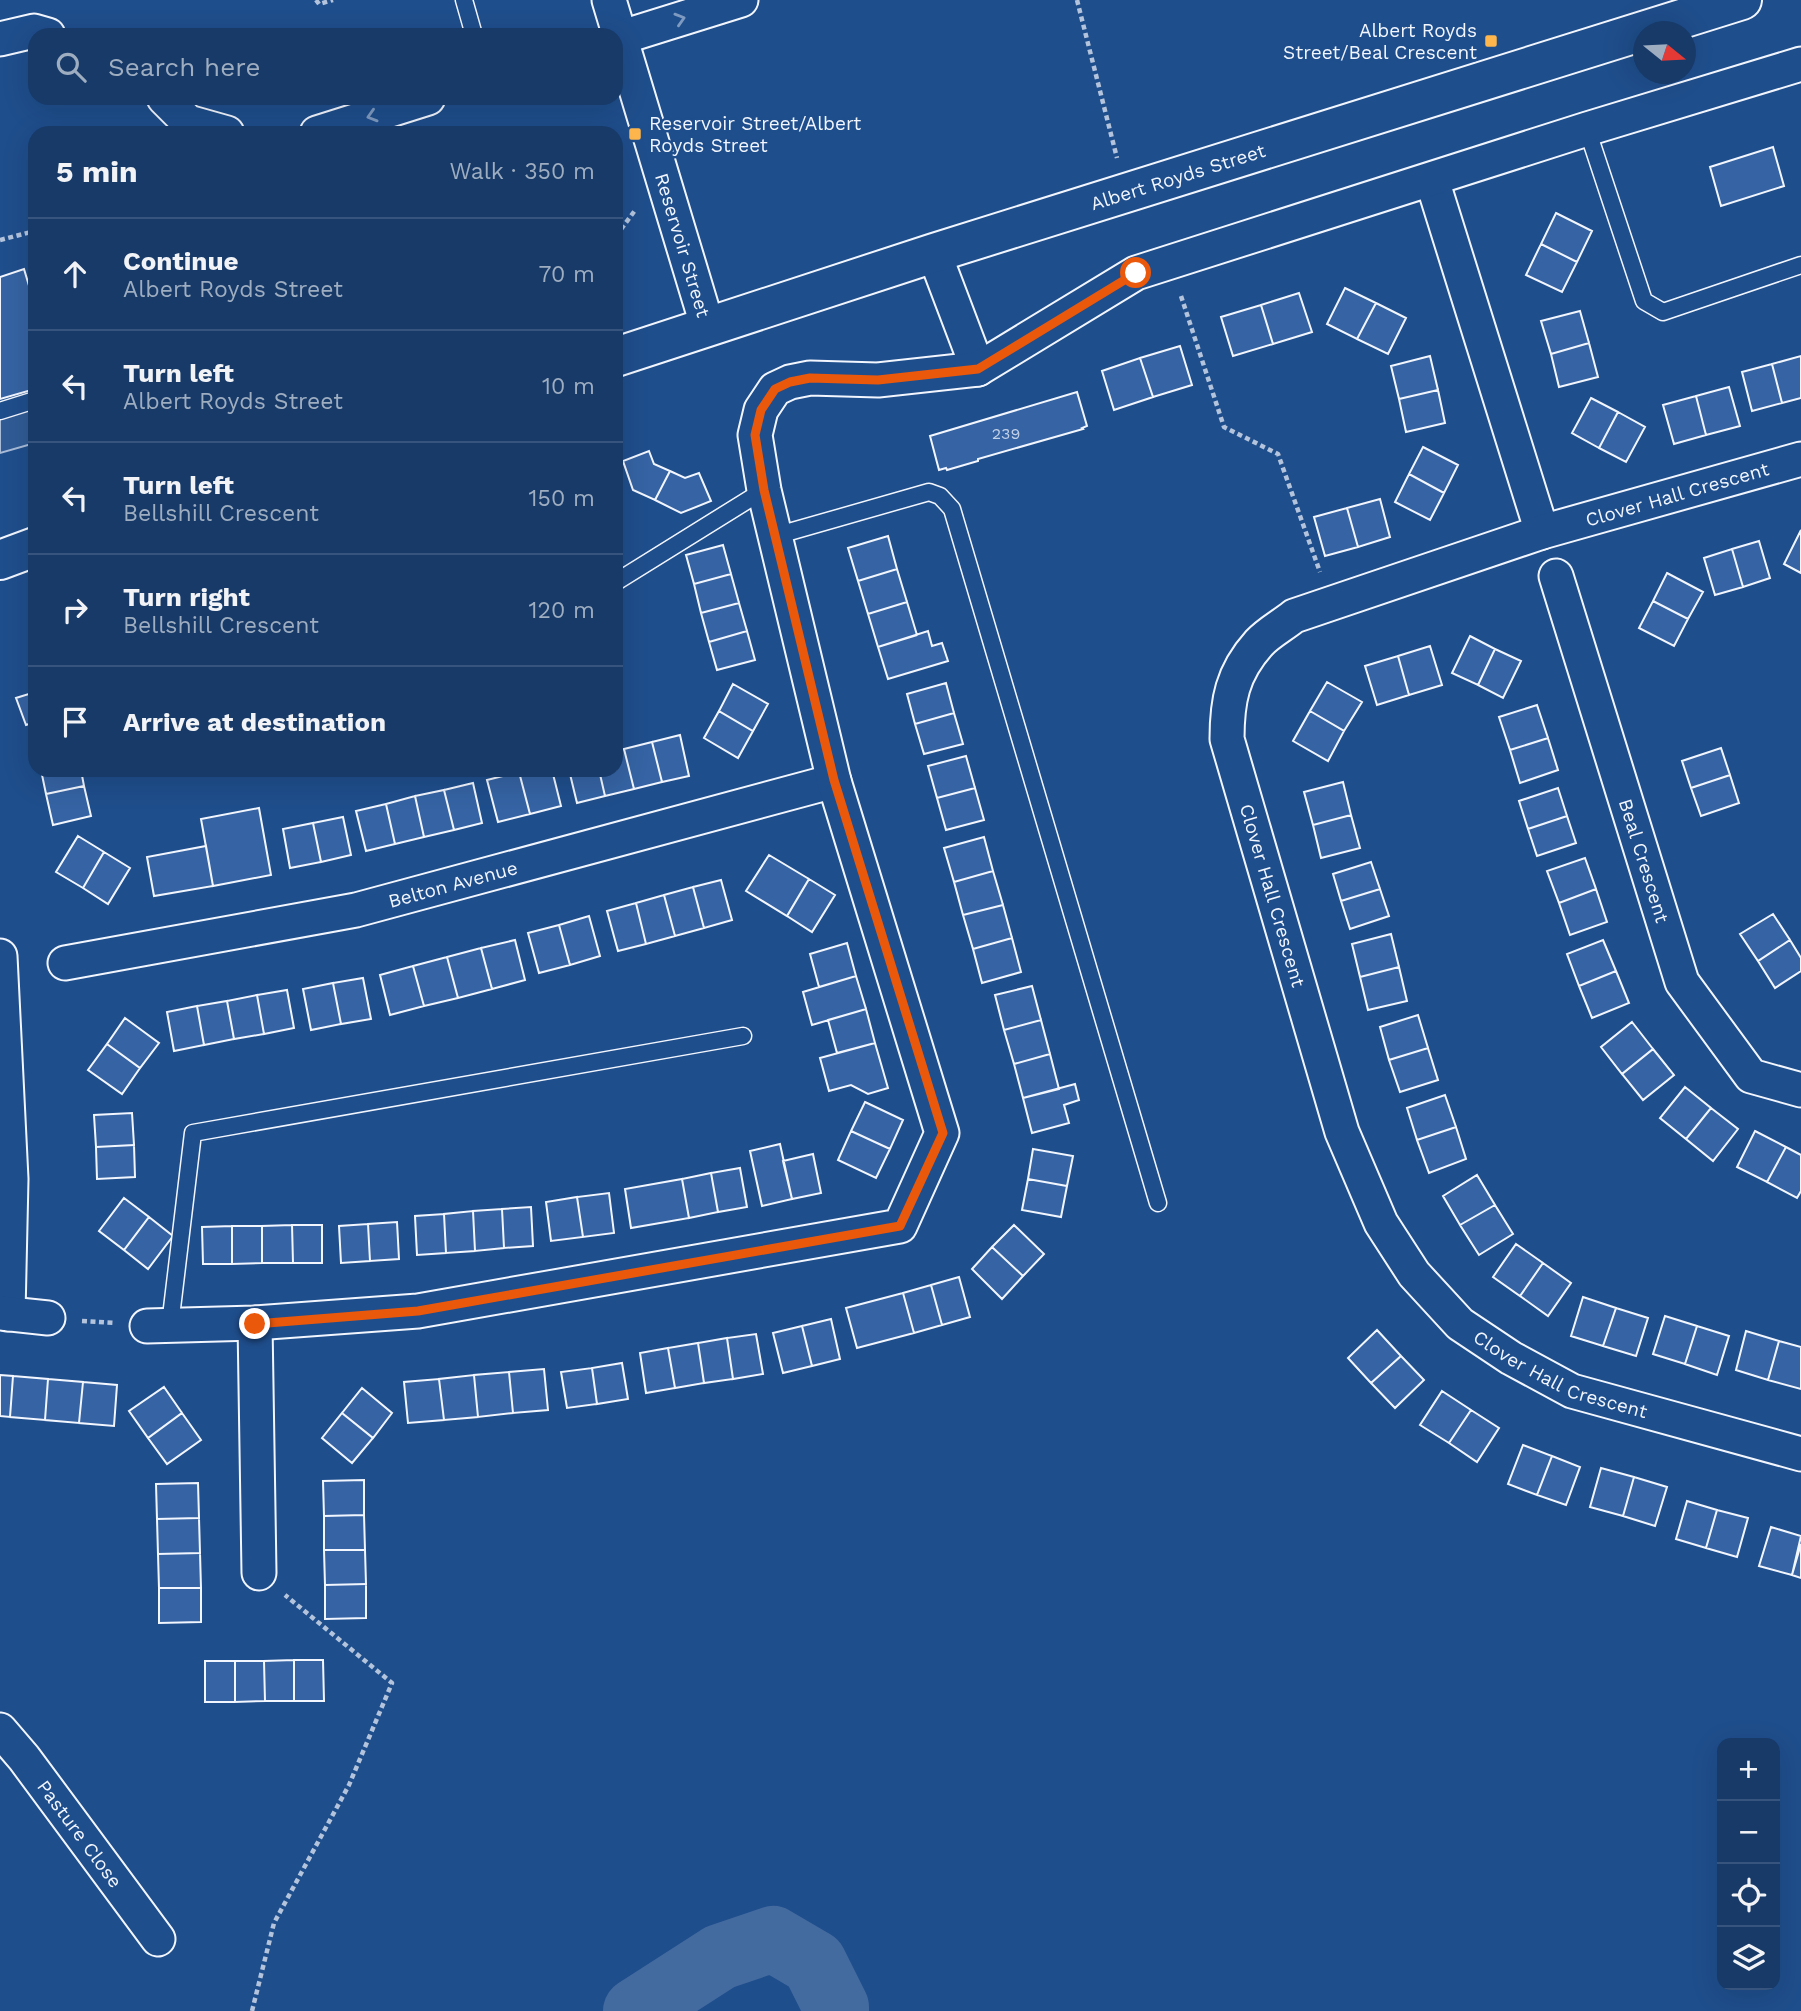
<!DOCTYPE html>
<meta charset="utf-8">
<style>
:root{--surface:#173a69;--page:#20416f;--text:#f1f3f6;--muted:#9eadc0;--line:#36547d}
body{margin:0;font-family:"Work Sans",sans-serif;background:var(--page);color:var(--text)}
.controls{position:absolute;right:21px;bottom:21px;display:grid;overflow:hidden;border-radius:14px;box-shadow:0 7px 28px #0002}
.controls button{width:63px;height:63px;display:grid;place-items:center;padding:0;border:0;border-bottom:2px solid var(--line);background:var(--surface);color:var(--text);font:35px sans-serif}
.compass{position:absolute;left:1633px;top:21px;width:63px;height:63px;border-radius:50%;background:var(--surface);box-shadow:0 7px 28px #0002;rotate:108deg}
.stop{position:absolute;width:21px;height:21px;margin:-16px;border:5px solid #ea580c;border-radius:50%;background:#fff}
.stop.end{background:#ea580c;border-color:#fff;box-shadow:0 2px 7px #0008}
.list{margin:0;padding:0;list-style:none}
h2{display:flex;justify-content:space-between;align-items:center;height:91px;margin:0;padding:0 28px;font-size:30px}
h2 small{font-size:23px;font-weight:400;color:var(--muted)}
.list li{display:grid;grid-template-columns:46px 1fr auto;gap:21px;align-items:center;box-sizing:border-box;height:112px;padding:0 28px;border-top:2px solid var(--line)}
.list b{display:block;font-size:26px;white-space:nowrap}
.list p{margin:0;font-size:23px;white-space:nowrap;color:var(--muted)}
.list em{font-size:23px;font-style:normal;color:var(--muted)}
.icon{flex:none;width:38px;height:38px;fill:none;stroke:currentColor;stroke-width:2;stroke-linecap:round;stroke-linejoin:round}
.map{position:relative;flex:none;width:1801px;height:2011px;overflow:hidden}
.search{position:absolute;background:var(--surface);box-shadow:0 7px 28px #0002;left:28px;top:28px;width:595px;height:77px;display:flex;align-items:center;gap:18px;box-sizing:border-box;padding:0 24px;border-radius:21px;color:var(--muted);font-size:26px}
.panel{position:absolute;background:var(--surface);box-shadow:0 7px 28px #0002;left:28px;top:126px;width:595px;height:651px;border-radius:21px}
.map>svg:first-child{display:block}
.built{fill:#305b95;stroke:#a8bbd7;stroke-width:2}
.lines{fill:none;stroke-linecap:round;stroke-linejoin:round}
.river{stroke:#446ba0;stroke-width:66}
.building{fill:#3563a3;stroke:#f2f6ff;stroke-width:2}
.lane-casing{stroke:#f2f6ff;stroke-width:19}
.street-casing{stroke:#f2f6ff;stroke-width:37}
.primary-casing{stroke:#f2f6ff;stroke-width:42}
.path{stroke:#b3c4dc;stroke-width:4.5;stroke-dasharray:5 3.5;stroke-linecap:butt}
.lane{stroke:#1f4e8c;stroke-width:16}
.street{stroke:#1f4e8c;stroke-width:33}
.primary{stroke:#1f4e8c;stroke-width:38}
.oneway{stroke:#7e9ac0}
.route{stroke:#ea580c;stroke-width:9}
.poi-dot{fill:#ffb74d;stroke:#1f4e8c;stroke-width:2.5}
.labels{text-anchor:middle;stroke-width:5;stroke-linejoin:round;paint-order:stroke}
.number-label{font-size:16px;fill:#c3d1e8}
.poi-label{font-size:19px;fill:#f2f6ff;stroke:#1f4e8c;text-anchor:end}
.street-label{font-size:19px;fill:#f2f6ff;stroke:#1f4e8c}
</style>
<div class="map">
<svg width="1801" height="2011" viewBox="0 0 1801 2011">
<rect width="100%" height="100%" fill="#1f4e8c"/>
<path class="built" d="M35,399V443L0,453V409Z"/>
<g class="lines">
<path class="river" d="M636,2011L720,1957L773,1939L814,1963L836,2007V2011"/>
</g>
<path class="building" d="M1773,147L1784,186L1721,206L1710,167Z
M1556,213L1592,231L1577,262L1541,244Z
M1541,244L1577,262L1562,292L1526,275Z
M24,269L35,306V389L0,399V277Z
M1345,288L1376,303L1357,339L1327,324Z
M1299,293L1312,332L1273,344L1261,305Z
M1376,303L1406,318L1388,354L1357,339Z
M1261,305L1273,344L1233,356L1221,317Z
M1580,311L1589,343L1551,354L1541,321Z
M1589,343L1598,377L1559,387L1551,354Z
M1180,346L1192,385L1153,397L1140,358Z
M1430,356L1438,390L1399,399L1391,366Z
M1801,356V398L1782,403L1772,364Z
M1140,358L1153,397L1114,410L1102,371Z
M1772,364L1782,403L1752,411L1742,372Z
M1729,387L1740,426L1706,435L1696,396Z
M1438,390L1445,423L1406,432L1399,399Z
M1077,392L1087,426L1082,428L1083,429L978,459V461L947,470L946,468L939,470L930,436Z
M1696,396L1706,435L1674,444L1663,405Z
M1591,398L1618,412L1599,448L1572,433Z
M1618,412L1645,427L1626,462L1599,448Z
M1423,447L1458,465L1444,493L1409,474Z
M649,451L654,464L670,471L655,500L633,490L623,461Z
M670,471L685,478L699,473L711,501L681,513L655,500Z
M1409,474L1444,493L1430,520L1395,502Z
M1380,499L1390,537L1358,547L1347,508Z
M1347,508L1358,547L1325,556L1314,517Z
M1801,530V573L1784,564Z
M888,536L897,569L858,581L848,548Z
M1759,541L1770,578L1743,587L1732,549Z
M723,545L731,574L694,584L686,555Z
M1732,549L1743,587L1715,595L1704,558Z
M897,569L907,602L868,614L858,581Z
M1667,573L1703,592L1688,619L1653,601Z
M731,574L739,603L701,613L694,584Z
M1653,601L1688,619L1674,646L1639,628Z
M907,602L917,635L878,647L868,614Z
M739,603L747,631L709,642L701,613Z
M747,631L755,660L717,670L709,642Z
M928,631L932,646L942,643L948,661L888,679L878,647Z
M1470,636L1495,649L1478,685L1452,673Z
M1430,646L1442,685L1409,695L1398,656Z
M1495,649L1521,661L1503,698L1478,685Z
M1398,656L1409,695L1377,705L1365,666Z
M35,681V722L26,725L16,698L29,694Z
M1327,682L1362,702L1344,731L1310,711Z
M946,683L954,713L915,724L907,694Z
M733,684L768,704L753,731L719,711Z
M1537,705L1548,738L1510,750L1499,717Z
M719,711L753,731L738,758L704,738Z
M1310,711L1344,731L1328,761L1293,741Z
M954,713L963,744L924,754L915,724Z
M680,735L689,776L662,782L652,742Z
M1548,738L1558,770L1520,783L1510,750Z
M652,742L662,782L634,789L624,749Z
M1721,748L1730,775L1691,788L1682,761Z
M624,749L634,789L605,796L599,770H616V750Z
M966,756L975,788L937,798L928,766Z
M41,770H81L84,786L46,794Z
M528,770H552L561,806L530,814L519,772Z
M569,770H599L605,796L577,803Z
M519,772L530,814L498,822L487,780Z
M1730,775L1739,803L1701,816L1691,788Z
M1343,782L1351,815L1313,825L1304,792Z
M473,783L482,823L454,830L444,790Z
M84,786L91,816L53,825L46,794Z
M975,788L984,820L946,830L937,798Z
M1558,788L1567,816L1528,829L1519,801Z
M444,790L454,830L424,837L415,796Z
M415,796L424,837L395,844L386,804Z
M386,804L395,844L366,851L356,811Z
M259,808L271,875L213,886L201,819Z
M1351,815L1360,848L1321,858L1313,825Z
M1567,816L1576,843L1537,856L1528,829Z
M343,817L351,855L321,862L313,823Z
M313,823L321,862L290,868L283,829Z
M78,836L104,852L83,888L56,872Z
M984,837L993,871L954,882L944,848Z
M206,846L213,886L154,896L147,857Z
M104,852L130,868L108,904L83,888Z
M769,855L809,879L787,916L746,891Z
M1585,858L1596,889L1559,903L1547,871Z
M1371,862L1380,889L1341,901L1333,874Z
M993,871L1003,905L963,915L954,882Z
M809,879L835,895L812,932L787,916Z
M721,880L732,920L704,928L693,887Z
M693,887L704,928L675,936L664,895Z
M1380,889L1389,916L1350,929L1341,901Z
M1596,889L1607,922L1570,935L1559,903Z
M664,895L675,936L646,944L636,903Z
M636,903L646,944L618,951L607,911Z
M1003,905L1012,938L973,949L963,915Z
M1773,914L1790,940L1758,961L1740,934Z
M589,916L600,956L570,965L559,925Z
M559,925L570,965L539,973L528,933Z
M1391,934L1399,967L1360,977L1352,944Z
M1012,938L1021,972L982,983L973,949Z
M515,940L525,980L492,989L481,948Z
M1603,940L1616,971L1579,986L1567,954Z
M1790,940L1801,958V971L1775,988L1758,961Z
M847,943L856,976L819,987L810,954Z
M481,948L492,989L458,998L447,957Z
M447,957L458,998L424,1006L413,966Z
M413,966L424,1006L390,1015L380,975Z
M1399,967L1407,1001L1368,1010L1360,977Z
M1616,971L1629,1003L1592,1018L1579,986Z
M856,976L866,1009L812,1025L803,992Z
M363,978L371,1019L341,1024L333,983Z
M333,983L341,1024L311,1030L303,989Z
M1032,986L1041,1020L1004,1030L995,995Z
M287,990L294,1028L264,1034L257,995Z
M257,995L264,1034L234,1039L227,1001Z
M227,1001L234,1039L204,1045L197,1006Z
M197,1006L204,1045L174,1051L167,1012Z
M866,1009L875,1043L837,1053L828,1020Z
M1418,1015L1428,1048L1389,1060L1380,1027Z
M125,1018L159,1043L140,1068L107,1044Z
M1041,1020L1050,1054L1014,1064L1004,1030Z
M1632,1022L1653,1049L1622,1074L1601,1047Z
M875,1043L888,1088L868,1094L851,1085L829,1091L820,1058Z
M107,1044L140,1068L122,1094L88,1070Z
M1428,1048L1438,1080L1400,1092L1389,1060Z
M1653,1049L1674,1075L1643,1100L1622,1074Z
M1050,1054L1059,1089L1023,1098L1014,1064Z
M1075,1084L1079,1100L1064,1105L1069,1123L1032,1133L1023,1098Z
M1685,1087L1711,1108L1686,1139L1660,1118Z
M1445,1095L1456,1127L1417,1140L1407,1108Z
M865,1102L903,1120L890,1149L851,1131Z
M1711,1108L1738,1129L1713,1161L1686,1139Z
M132,1113L134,1145L96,1147L94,1115Z
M1456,1127L1466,1159L1429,1173L1417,1140Z
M851,1131L890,1149L876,1178L838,1160Z
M1755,1131L1786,1147L1767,1182L1737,1167Z
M780,1144L792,1199L762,1206L750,1151Z
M134,1145L135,1177L97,1179L96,1147Z
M1786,1147L1801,1155V1191L1797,1198L1767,1182Z
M1033,1149L1073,1156L1067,1186L1028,1179Z
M813,1154L821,1193L792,1199L783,1161Z
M740,1168L747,1207L718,1212L711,1173Z
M711,1173L718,1212L689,1218L682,1179Z
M1477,1175L1495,1205L1460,1225L1443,1196Z
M682,1179L689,1218L631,1228L625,1189Z
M1028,1179L1067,1186L1061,1217L1022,1210Z
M609,1193L614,1233L583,1237L577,1197Z
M577,1197L583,1237L551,1241L546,1202Z
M124,1198L149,1217L124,1250L99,1231Z
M1495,1205L1513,1234L1479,1255L1460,1225Z
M531,1207L533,1246L504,1248L502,1209Z
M502,1209L504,1248L475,1251L473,1211Z
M473,1211L475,1251L446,1253L444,1214Z
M444,1214L446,1253L417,1255L415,1216Z
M149,1217L173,1236L148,1269L124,1250Z
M397,1222L399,1259L370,1261L368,1224Z
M368,1224L370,1261L341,1263L339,1226Z
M292,1225H322V1263H293Z
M292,1225L293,1263H262V1226Z
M1014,1225L1044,1254L1023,1276L992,1247Z
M232,1226H262V1263L232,1264Z
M232,1226V1264H203L202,1227Z
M1516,1244L1543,1263L1520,1296L1493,1277Z
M992,1247L1023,1276L1002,1299L972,1269Z
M1543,1263L1571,1283L1548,1316L1520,1296Z
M959,1277L970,1317L942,1325L931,1285Z
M931,1285L942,1325L914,1333L903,1293Z
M903,1293L914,1333L857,1348L846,1308Z
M1583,1297L1616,1308L1603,1346L1571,1336Z
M1616,1308L1648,1318L1636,1356L1603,1346Z
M1665,1316L1697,1326L1685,1364L1653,1354Z
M831,1319L840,1359L812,1366L802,1326Z
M802,1326L812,1366L783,1373L773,1333Z
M1697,1326L1729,1336L1717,1375L1685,1364Z
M1377,1330L1401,1356L1371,1383L1348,1358Z
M1746,1331L1779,1341L1768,1380L1736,1370Z
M756,1334L763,1374L733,1379L727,1338Z
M727,1338L733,1379L704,1383L698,1343Z
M1779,1341L1801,1347V1389L1768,1380Z
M698,1343L704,1383L675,1388L668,1348Z
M668,1348L675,1388L646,1393L640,1353Z
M1401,1356L1424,1380L1395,1408L1371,1383Z
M622,1363L628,1399L597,1404L592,1368Z
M592,1368L597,1404L567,1408L561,1372Z
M544,1369L548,1410L513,1413L509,1372Z
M509,1372L513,1413L478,1417L474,1375Z
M0,1375L13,1376L10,1417L0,1416Z
M474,1375L478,1417L444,1420L439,1379Z
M13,1376L48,1379L45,1420L10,1417Z
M48,1379L83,1382L79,1423L45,1420Z
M439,1379L444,1420L408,1423L404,1382Z
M83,1382L117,1385L114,1426L79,1423Z
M164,1387L182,1413L148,1438L129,1411Z
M362,1388L392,1413L373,1438L342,1413Z
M1442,1391L1471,1410L1449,1443L1420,1425Z
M1471,1410L1499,1428L1477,1462L1449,1443Z
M182,1413L201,1440L167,1464L148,1438Z
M342,1413L373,1438L352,1463L322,1438Z
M1523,1445L1552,1456L1537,1495L1508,1484Z
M1552,1456L1580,1467L1566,1505L1537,1495Z
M1601,1468L1634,1477L1623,1516L1590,1507Z
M1634,1477L1667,1487L1655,1526L1623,1516Z
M364,1480V1515L324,1516L323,1481Z
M198,1483L199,1518L157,1519L156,1484Z
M1687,1501L1717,1510L1706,1548L1676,1539Z
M1717,1510L1748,1518L1737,1557L1706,1548Z
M364,1515L365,1550H324V1516Z
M199,1518L200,1553L158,1554L157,1519Z
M1771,1527L1801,1536L1792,1575L1759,1566Z
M1801,1544V1578L1792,1575Z
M324,1550H365L366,1584L325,1585Z
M200,1553L201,1588H159L158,1554Z
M366,1584V1618L325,1619V1585Z
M159,1588H201V1622L159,1623Z
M294,1660H323L324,1701H294Z
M294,1660V1701H265L264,1661Z
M205,1661H235V1702H205Z
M235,1661H264L265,1701L235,1702Z"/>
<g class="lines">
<g class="lane-casing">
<path id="lane" d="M464,0L474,35
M1587,129L1644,301L1663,312L1801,265
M0,411L35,400
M775,536L929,492L940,496L952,509L1158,1203
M616,582L764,490
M170,1325L193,1133L743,1036"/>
</g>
<g class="street-casing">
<g id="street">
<path id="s1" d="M609,0L708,328"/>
<path d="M0,39L34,31L48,35"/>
<path d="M616,39L741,0"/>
<path d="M164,98L188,122L227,133"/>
<path d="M317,133L428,98"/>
<path d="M1432,180L1542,532"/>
<path d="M934,253L978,369"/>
<path id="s2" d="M1801,459L1542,532L1294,616C1283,625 1268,633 1259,643C1232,673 1227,701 1227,739L1342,1132L1381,1223L1414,1274L1460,1324L1511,1358L1572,1391L1801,1454"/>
<path id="s3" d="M1556,576L1682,982L1751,1076L1801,1090"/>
<path d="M0,956L11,1179L8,1314"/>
<path id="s4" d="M65,963L356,910L834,781"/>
<path d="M0,1313L48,1318"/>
<path d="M255,1323L259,1573"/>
<path d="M147,1326L255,1323L418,1311L900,1226L942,1133L834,781L764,490L755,435L761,410L775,389L790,382L810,378L878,380L978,369L1136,273L1587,129L1801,64"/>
<path id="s5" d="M0,1730L24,1758L158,1939"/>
</g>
</g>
<g class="primary-casing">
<g id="primary">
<path id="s6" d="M616,357L934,253L1742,0"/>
<path d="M0,560L35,547"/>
</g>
</g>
<path class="path" d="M316,0L319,4L333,0
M1077,0L1117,158
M616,236L636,209
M0,240L35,231
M1181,296L1224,427L1278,454L1320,572
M82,1321L115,1323
M252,2011L274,1923L349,1785L392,1683L285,1595"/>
<use href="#lane" class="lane"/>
<use href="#street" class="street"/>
<use href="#primary" class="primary"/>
</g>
<defs><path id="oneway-chevron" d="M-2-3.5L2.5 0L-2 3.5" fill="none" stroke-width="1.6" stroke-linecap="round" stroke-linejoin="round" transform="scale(1.75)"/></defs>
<g class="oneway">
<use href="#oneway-chevron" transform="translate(680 19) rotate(-17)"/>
<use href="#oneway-chevron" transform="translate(372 116) rotate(163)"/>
</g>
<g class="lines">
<path class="route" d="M255,1324L418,1311L900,1226L943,1133L834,780L764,490L755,435L761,410L775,389L790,382L810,378L878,380L978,369L1136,273"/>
</g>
<g class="poi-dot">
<rect x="1484" y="34" width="14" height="14" rx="3.5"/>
<rect x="628" y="127" width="14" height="14" rx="3.5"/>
</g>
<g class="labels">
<g class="number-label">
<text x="1006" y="439">239</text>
</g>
<g class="poi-label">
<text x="1477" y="37">Albert Royds<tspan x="1477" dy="22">Street/Beal Crescent</tspan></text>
<text x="649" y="130" text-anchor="start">Reservoir Street/Albert<tspan x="649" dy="22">Royds Street</tspan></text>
</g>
<g class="street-label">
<text dy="7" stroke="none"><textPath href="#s6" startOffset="590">Albert Royds Street</textPath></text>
<text dy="7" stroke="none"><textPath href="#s1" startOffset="256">Reservoir Street</textPath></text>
<text transform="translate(1677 494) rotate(-16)" y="7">Clover Hall Crescent</text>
<text dy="7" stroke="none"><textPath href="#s3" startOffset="298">Beal Crescent</textPath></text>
<text dy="7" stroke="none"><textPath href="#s4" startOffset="396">Belton Avenue</textPath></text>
<text dy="7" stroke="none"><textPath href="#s2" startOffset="842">Clover Hall Crescent</textPath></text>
<text dy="7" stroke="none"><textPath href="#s2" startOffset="1430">Clover Hall Crescent</textPath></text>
<text dy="7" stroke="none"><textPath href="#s5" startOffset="131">Pasture Close</textPath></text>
</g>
</g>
</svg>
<div class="controls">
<button>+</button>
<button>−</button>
<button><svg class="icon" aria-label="locate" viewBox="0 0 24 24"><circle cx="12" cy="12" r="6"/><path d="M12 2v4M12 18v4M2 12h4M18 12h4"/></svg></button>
<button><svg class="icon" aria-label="layers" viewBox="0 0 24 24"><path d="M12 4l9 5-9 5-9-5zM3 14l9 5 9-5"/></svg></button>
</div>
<svg class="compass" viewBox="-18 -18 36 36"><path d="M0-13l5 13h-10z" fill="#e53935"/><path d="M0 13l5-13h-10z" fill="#9eadc0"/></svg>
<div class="stop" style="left:1136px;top:273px"></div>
<div class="stop end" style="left:255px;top:1324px"></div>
<div class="search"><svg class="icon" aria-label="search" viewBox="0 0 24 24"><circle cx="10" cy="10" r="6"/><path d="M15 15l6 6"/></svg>Search here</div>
<section class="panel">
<h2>5 min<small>Walk · 350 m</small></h2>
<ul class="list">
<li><svg class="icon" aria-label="ahead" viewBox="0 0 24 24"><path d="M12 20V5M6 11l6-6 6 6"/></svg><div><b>Continue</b><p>Albert Royds Street</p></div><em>70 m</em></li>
<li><svg class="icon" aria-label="left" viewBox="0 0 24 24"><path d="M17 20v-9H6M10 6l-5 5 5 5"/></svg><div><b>Turn left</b><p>Albert Royds Street</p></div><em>10 m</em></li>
<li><svg class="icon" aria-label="left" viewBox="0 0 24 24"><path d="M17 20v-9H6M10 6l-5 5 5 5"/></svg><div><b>Turn left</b><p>Bellshill Crescent</p></div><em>150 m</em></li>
<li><svg class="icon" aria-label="right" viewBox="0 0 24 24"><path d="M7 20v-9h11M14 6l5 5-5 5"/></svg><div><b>Turn right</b><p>Bellshill Crescent</p></div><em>120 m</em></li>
<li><svg class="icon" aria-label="arrive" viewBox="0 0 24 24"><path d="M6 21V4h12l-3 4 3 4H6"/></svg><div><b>Arrive at destination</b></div></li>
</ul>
</section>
</div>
